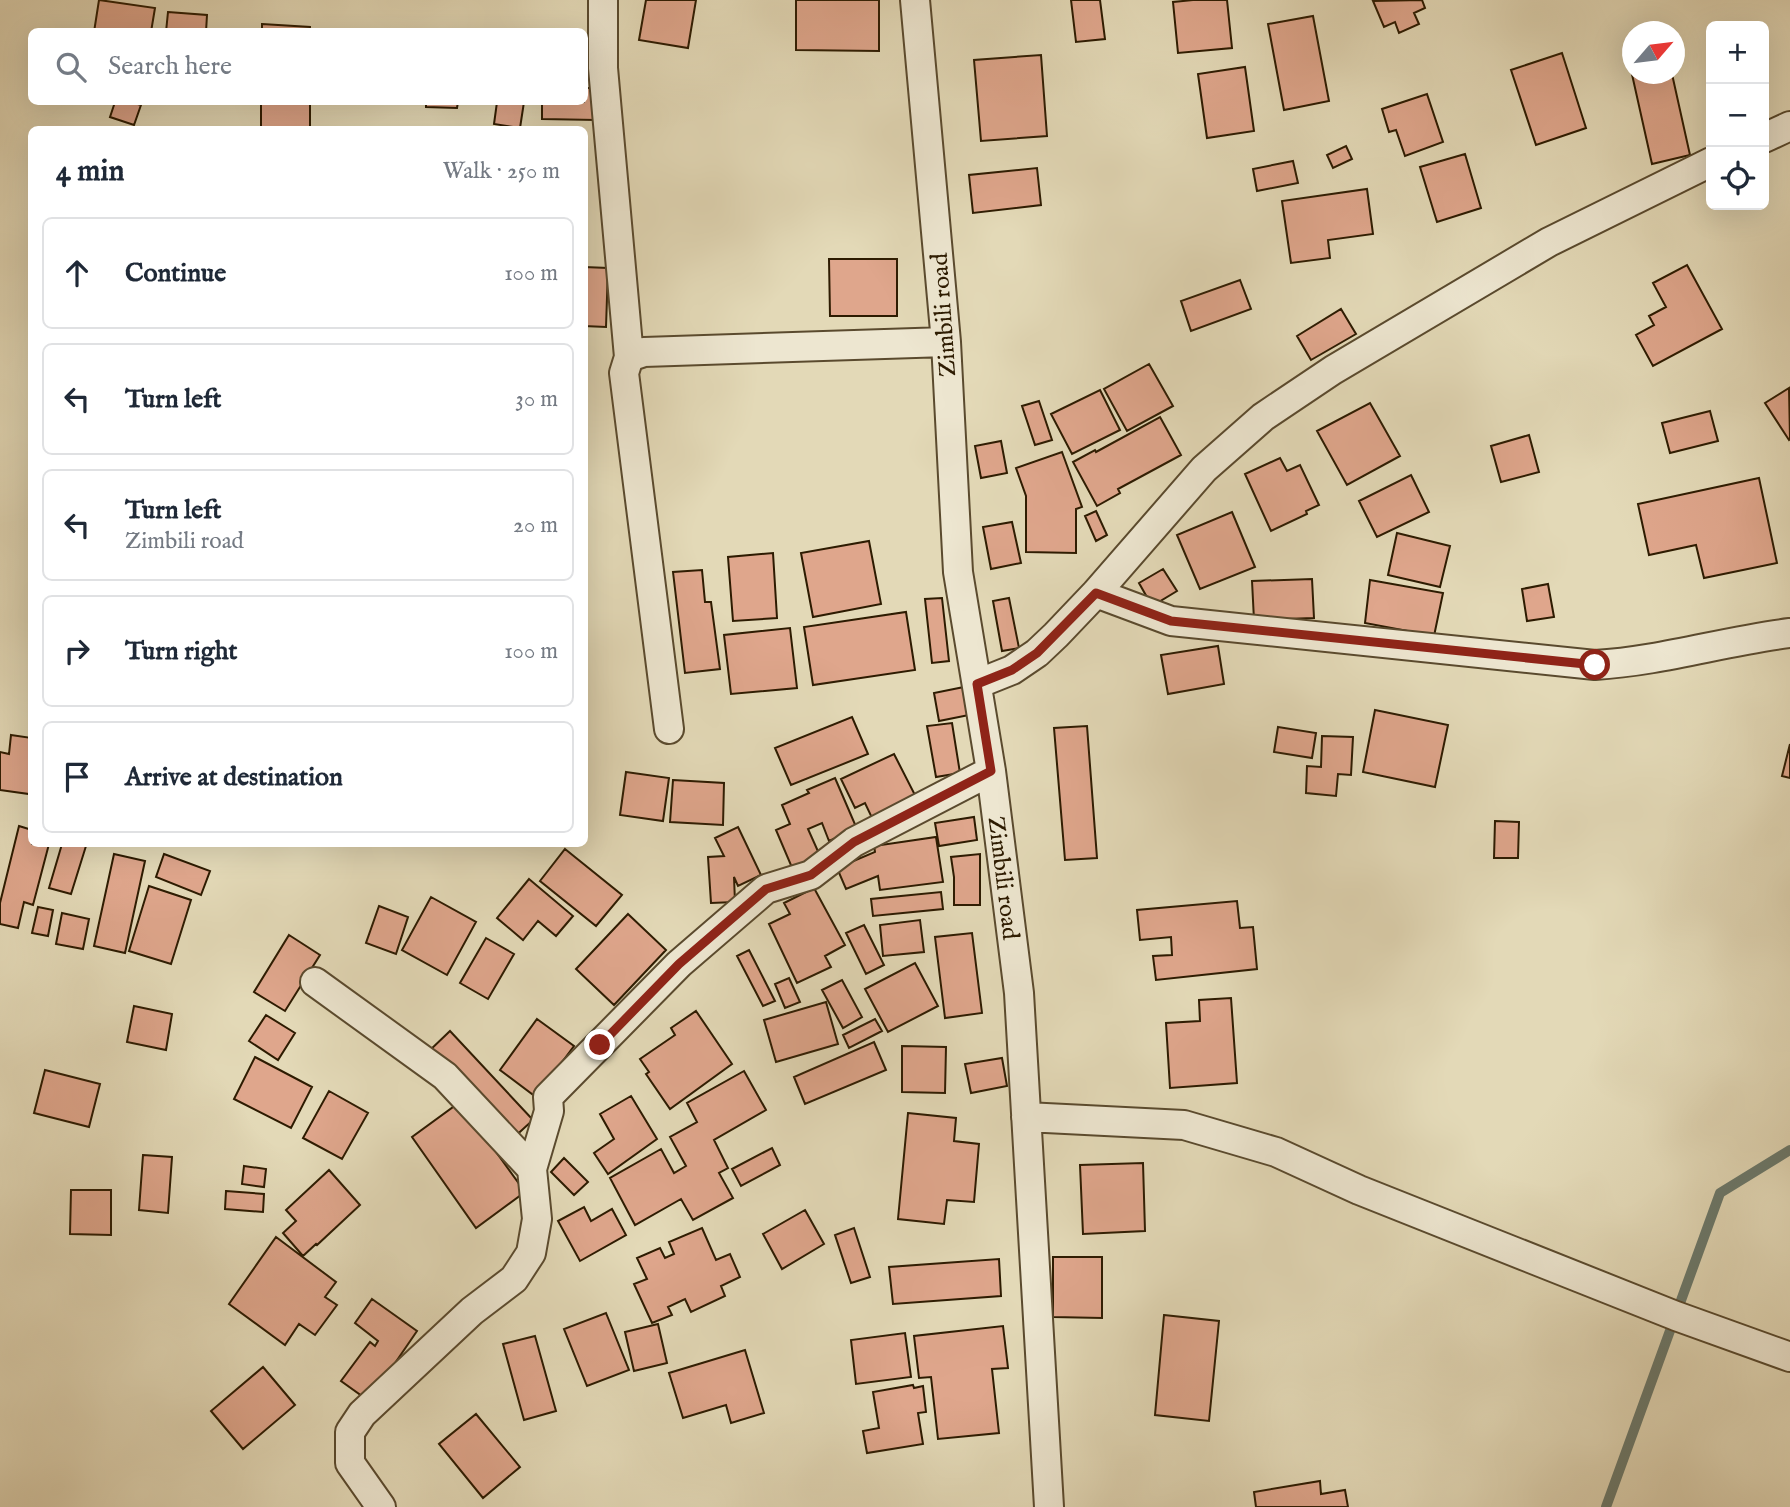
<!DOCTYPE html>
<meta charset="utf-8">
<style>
:root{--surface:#fff;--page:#f6f6f7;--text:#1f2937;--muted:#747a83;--line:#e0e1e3}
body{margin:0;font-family:"IM FELL English",serif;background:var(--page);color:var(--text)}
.controls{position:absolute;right:21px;top:21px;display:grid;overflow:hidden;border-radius:10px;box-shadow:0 7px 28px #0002}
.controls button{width:63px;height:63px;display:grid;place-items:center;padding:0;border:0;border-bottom:2px solid var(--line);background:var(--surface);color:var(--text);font:35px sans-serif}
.compass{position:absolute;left:1622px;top:21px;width:63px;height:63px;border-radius:50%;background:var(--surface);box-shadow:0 7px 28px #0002;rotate:62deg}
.stop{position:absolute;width:21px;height:21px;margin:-16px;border:5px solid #8f2418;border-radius:50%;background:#fff}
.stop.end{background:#8f2418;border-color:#fff;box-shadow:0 2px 7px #0008}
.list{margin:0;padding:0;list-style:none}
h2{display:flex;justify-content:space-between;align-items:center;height:91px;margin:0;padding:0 28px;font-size:30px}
h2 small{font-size:23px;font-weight:400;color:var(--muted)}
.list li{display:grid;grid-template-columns:46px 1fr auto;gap:21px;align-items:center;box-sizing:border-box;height:112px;margin:0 14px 14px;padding:0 14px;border:2px solid var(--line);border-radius:10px}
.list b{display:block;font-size:26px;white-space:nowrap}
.list p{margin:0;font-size:23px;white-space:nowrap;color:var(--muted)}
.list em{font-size:23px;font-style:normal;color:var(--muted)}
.icon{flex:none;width:38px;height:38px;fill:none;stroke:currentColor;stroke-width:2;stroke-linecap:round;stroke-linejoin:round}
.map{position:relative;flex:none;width:1790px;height:1507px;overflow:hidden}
.search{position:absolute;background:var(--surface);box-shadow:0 7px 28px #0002;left:28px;top:28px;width:560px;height:77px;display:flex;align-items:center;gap:18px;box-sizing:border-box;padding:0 24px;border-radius:10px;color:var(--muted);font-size:26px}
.panel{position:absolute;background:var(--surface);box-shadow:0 7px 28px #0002;left:28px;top:126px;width:560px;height:721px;border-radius:10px}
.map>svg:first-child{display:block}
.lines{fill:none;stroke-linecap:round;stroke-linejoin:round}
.stream{stroke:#6c7a6d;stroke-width:10}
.building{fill:#dfa68c;stroke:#2d1b01;stroke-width:2}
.street-casing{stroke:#5a4a2e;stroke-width:32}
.street{stroke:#ede6d0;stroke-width:28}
.route{stroke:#8f2418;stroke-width:9}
.labels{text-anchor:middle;stroke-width:5;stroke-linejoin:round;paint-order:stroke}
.street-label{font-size:24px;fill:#2d1b01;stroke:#ede6d0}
</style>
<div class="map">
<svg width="1790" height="1507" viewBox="0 0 1790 1507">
<rect width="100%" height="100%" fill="#e3d9b7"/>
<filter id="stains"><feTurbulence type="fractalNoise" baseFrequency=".00286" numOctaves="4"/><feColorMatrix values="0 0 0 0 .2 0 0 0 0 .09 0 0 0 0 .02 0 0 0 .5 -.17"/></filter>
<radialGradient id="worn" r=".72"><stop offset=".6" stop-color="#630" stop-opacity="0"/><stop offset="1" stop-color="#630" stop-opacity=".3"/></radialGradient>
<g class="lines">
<path class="stream" d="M1606,1507L1720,1193L1790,1150"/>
</g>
<path class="building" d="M99,0L155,8L151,32H94Z
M646,0H696L688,48L639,40Z
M796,0H879V51L796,50Z
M1071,0H1100L1105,39L1076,42Z
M1193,0H1227L1232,48L1178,53L1173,2Z
M1422,0L1425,8L1414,13L1419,24L1399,33L1395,22L1384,27L1373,1Z
M168,12L207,15L206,32H166Z
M1313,16L1329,101L1284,110L1268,24Z
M262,24L310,27V32H262Z
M1562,53L1586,128L1536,145L1511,70Z
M1041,55L1047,136L981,141L974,60Z
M1632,60V74H1672L1690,155L1652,164L1629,61Z
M1245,67L1254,131L1207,138L1198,74Z
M584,88H597L596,120L542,119V102H584Z
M1427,94L1443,142L1405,156L1396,130L1389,132L1382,109Z
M115,102H131L141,105L134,125L110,117Z
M261,102H310V130H261Z
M426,102H458L457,108L426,107Z
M497,102H524L520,128L494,124Z
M1346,146L1352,159L1333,168L1327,155Z
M1465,154L1481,208L1437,222L1420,167Z
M1293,161L1298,183L1257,191L1253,169Z
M1037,168L1041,205L973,213L969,175Z
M1367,189L1373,234L1328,240L1330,258L1291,263L1282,201Z
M829,259H897V316H830Z
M1687,265L1722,329L1653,366L1636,335L1654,325L1649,316L1666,307L1653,283Z
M584,267L608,268L606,327L584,326Z
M1240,280L1251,309L1191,331L1181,301Z
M1341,309L1356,334L1311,360L1297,336Z
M1149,364L1173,406L1127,431L1104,389Z
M1789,388L1790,439L1789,440L1765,403Z
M1100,390L1120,430L1072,454L1051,414Z
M1039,401L1052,440L1035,445L1022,406Z
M1370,403L1400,456L1347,485L1317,431Z
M1710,411L1718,441L1670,453L1662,423Z
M1160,417L1181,455L1118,489L1120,493L1097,506L1073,462L1095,450L1096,452Z
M1529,435L1539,472L1501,482L1491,446Z
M1001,441L1007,473L981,478L975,446Z
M1062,452L1082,507L1076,509V553L1026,552V496L1016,468Z
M1280,458L1287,471L1300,465L1319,505L1306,511L1307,514L1271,531L1245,474Z
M1411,475L1429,512L1377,537L1359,501Z
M1759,478L1777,563L1704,578L1696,545L1649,555L1638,504Z
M1096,511L1107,535L1096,541L1085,516Z
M1232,512L1255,567L1200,589L1177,535Z
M1012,522L1021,563L991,569L983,527Z
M1397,533L1450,546L1440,587L1388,575Z
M869,541L881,604L813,617L801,553Z
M773,553L777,618L733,621L728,557Z
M1163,569L1177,591L1152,606L1139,583Z
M702,570L705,602H711L720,669L685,673L673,572Z
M1312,579L1314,618L1254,620L1252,581Z
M1370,580L1443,593L1434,636L1365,623Z
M1548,584L1554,617L1527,621L1522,589Z
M942,598L949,661L932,663L925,599Z
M1009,598L1019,648L1002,651L993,601Z
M906,612L915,670L813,685L804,627Z
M790,628L797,688L731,694L724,635Z
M1218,646L1224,684L1168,694L1161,655Z
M964,687L969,715L939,721L934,693Z
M1375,710L1448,725L1435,787L1363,772Z
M852,717L868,754L791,785L775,748Z
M952,723L960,773L936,777L927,726Z
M1087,726L1097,858L1065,860L1054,728Z
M1278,727L1316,733L1312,758L1274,752Z
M11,735L32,738V788H29V794L0,790V752L9,754Z
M1322,736L1353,737L1351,775L1338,774L1336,796L1306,793L1307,766L1321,767Z
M1790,744V778L1782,776Z
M894,754L917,799L873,820L865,803L855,808L841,779Z
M626,772L669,778L663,821L620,815Z
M835,778L857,829L829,841L822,823L808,829L821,858L793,870L776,830L790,824L782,805L809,793L807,790Z
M673,780L724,783L723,825L670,822Z
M974,817L977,840L939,846L935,823Z
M1495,821L1519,822L1518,858H1494Z
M19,826L32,830V844H49L33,905L24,902L18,928L0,924V903Z
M738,827L761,875L738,886L734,877L735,902L711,903L708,857L724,856L715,838Z
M936,837L943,882L880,890L878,876L846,889L837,868L875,852L874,846Z
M62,844L86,846L71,894L49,888Z
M565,849L622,895L596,926L540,881Z
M114,854L145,861L125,953L94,946Z
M164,854L210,871L201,895L156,877Z
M980,854V905H954V877L951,857Z
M529,879L573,916L556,936L538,921L523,940L497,918Z
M149,886L191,900L171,964L129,951Z
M814,888L845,945L825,956L831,967L797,983L769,924L790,914L784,903Z
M941,892L943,909L873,916L871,899Z
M431,897L476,922L447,975L402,950Z
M1237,901L1240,928L1253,927L1257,969L1156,980L1153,956L1172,955L1171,937L1140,940L1137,910Z
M379,906L408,917L396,954L366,943Z
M38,907L53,910L48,936L32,933Z
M62,913L89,919L83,949L56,944Z
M628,914L666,950L614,1005L576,969Z
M920,920L924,952L883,956L880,925Z
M864,925L884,965L866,974L846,933Z
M972,933L982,1013L945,1018L935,937Z
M289,935L320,955L285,1011L254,992Z
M486,938L514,954L488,999L460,983Z
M749,950L775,1001L763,1006L737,956Z
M915,963L938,1006L888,1032L865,989Z
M789,978L800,1002L785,1008L775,984Z
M842,980L862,1017L843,1028L822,990Z
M1231,998L1237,1083L1170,1088L1166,1023L1200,1021L1199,1000Z
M826,1002L838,1044L776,1062L764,1020Z
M134,1006L172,1014L166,1050L127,1042Z
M696,1011L732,1064L670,1109L646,1074L649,1072L640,1059L675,1035L671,1028Z
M266,1015L295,1033L278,1060L249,1041Z
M537,1019L574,1046L536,1097L500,1070Z
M875,1019L882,1031L849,1048L843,1035Z
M450,1031L533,1120L511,1140L428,1052Z
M874,1042L886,1070L805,1104L794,1077Z
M902,1046L946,1047L945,1093L902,1092Z
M255,1057L312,1087L291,1128L234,1099Z
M1002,1058L1007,1086L971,1093L965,1064Z
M45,1070L100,1084L89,1127L34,1113Z
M744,1071L766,1110L714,1140L728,1168L719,1173L733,1198L693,1220L681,1199L635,1225L610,1178L661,1149L674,1173L686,1166L670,1137L697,1122L687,1103Z
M329,1091L368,1113L342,1159L303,1138Z
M631,1096L657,1139L608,1174L594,1153L614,1139L600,1114Z
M460,1102L525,1192L476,1228L412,1137Z
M908,1113L956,1118L954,1141L979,1144L974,1202L947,1200L944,1224L898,1219Z
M772,1148L780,1165L741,1186L732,1169Z
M143,1155L172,1157L168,1213L139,1210Z
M564,1158L588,1182L574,1195L551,1172Z
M1143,1163L1145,1231L1083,1234L1080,1165Z
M244,1166L266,1169L264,1187L242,1184Z
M329,1170L360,1205L317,1245L316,1244L303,1256L283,1233L296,1221L286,1210Z
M71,1190H111V1235L70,1234Z
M226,1191L264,1194L263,1212L225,1209Z
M584,1207L591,1221L612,1209L626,1235L580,1261L558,1221Z
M805,1210L824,1244L782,1269L763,1234Z
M702,1228L716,1260L730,1254L740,1277L721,1286L725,1296L691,1312L685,1299L668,1307L672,1315L652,1323L634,1284L647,1279L637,1258L660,1248L665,1258L674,1254L669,1242Z
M854,1228L870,1277L851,1283L835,1235Z
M276,1237L336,1282L325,1297L337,1305L315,1335L299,1324L285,1345L229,1304Z
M1053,1257H1102V1318L1053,1317Z
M999,1259L1001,1296L893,1304L889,1267Z
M372,1299L417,1331L369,1401L341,1381L370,1342L375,1346L378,1341L355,1323Z
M606,1313L629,1370L587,1386L564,1329Z
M1164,1315L1219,1321L1209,1421L1155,1415Z
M658,1324L667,1363L634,1371L625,1332Z
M1003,1326L1008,1368L992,1369L999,1433L938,1439L931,1377L919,1378L914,1336Z
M905,1333L911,1377L856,1384L851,1340Z
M535,1336L556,1411L524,1420L503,1344Z
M745,1350L764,1413L731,1423L726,1405L683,1418L669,1373Z
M263,1367L295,1405L243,1449L211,1411Z
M913,1385L914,1388L923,1386L926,1412L918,1413L923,1444L867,1453L863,1431L879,1428L873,1392Z
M476,1414L520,1467L483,1498L439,1444Z
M1320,1481L1321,1494L1345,1490L1348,1507H1256L1254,1492Z"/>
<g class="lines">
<g class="street-casing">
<path id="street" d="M603,0V68L629,357
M915,0L946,342L958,572L991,771L1019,993L1049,1507
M1764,138L1790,126
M1096,593L1171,621L1595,665C1662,661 1724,641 1790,633
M977,684L1012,670L1037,653L1056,635L1096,593L1204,469L1263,417L1333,370L1549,242L1711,162
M669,729L624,373L629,357L644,352L946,342
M315,982L445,1076L532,1169L549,1111L548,1097L679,964L766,889L811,875L854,842L991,771
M1026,1117L1184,1125L1276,1152L1359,1190L1676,1316L1790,1357
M381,1507L350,1463V1432L362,1414L472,1311L514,1279L531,1253L537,1219L532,1169"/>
</g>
<use href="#street" class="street"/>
</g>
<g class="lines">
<path class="route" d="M600,1045L679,964L766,889L811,875L854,842L991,771L977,684L1012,670L1037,653L1096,593L1171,621L1595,665"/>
</g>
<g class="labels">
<g class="street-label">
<text transform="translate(943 315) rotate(-94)" y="8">Zimbili road</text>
<text transform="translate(1004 878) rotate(83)" y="8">Zimbili road</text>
</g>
</g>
<rect width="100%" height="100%" filter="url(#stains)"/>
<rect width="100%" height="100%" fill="url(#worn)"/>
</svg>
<div class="controls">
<button>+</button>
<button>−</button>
<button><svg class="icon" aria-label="locate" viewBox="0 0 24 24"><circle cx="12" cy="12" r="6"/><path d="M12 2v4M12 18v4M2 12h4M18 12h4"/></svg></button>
</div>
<svg class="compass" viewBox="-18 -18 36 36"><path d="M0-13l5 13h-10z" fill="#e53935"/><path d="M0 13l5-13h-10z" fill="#747a83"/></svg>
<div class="stop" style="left:1595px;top:665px"></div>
<div class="stop end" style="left:600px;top:1045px"></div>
<div class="search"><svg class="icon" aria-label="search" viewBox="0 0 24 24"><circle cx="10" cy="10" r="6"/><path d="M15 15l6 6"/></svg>Search here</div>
<section class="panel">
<h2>4 min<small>Walk · 250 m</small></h2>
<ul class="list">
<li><svg class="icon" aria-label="ahead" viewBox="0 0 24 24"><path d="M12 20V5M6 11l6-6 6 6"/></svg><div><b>Continue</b></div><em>100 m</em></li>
<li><svg class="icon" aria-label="left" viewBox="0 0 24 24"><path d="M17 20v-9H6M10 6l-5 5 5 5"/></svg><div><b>Turn left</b></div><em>30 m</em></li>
<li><svg class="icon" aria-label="left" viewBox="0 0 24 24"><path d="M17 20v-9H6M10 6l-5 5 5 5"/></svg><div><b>Turn left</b><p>Zimbili road</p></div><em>20 m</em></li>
<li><svg class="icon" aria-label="right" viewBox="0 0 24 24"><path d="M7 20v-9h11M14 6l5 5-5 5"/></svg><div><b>Turn right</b></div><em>100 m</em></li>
<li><svg class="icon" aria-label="arrive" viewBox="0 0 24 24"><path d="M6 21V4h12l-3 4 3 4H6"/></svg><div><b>Arrive at destination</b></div></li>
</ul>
</section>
</div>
